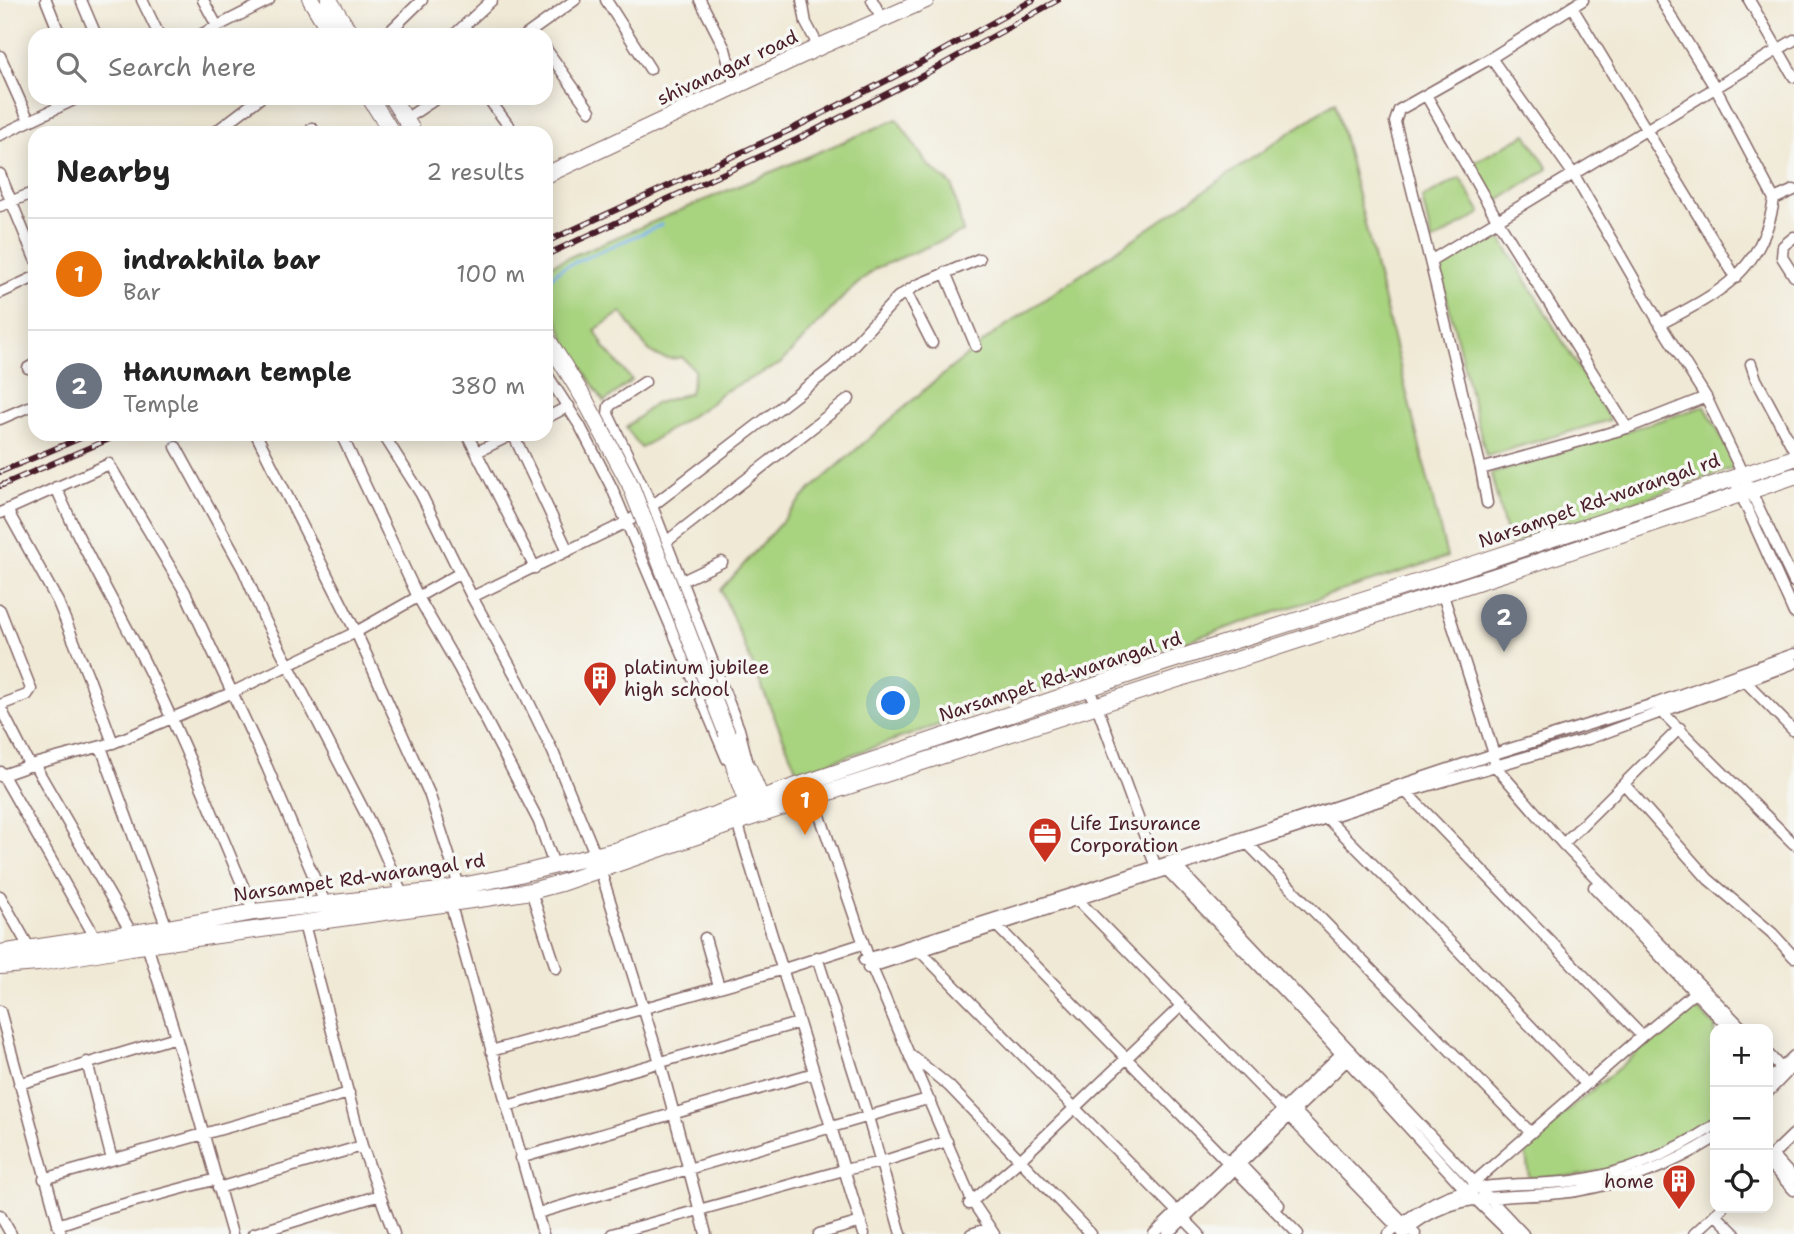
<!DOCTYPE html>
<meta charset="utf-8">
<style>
:root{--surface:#fff;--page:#f6f6f6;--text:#222;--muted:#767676;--line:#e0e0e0;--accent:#d93025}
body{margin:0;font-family:"Shantell Sans",sans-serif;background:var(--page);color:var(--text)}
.controls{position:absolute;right:21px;bottom:21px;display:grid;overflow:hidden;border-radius:14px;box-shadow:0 4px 18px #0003}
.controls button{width:63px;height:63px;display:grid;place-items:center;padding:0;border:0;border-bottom:2px solid var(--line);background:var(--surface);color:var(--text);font:35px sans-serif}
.you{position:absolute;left:894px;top:704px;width:24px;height:24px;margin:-18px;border:5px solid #fff;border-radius:50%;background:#1a73e8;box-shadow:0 0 0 10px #1a73e833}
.badge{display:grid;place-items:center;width:46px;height:46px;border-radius:50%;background:var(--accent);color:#fff;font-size:23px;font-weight:700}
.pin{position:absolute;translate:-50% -58px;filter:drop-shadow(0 2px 4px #0008)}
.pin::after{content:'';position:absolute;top:37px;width:24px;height:21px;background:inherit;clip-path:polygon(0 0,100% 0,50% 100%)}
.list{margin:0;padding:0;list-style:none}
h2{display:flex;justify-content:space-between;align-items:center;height:91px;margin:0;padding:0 28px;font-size:30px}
h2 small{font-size:23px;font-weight:400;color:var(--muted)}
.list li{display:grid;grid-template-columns:46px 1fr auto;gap:21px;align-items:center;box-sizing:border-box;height:112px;padding:0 28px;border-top:2px solid var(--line)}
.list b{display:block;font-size:26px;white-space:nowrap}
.list p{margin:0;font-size:23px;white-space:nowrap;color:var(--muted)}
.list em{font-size:23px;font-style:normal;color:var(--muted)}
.icon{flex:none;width:38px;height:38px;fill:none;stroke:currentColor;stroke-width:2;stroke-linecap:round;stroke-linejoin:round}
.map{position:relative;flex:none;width:1794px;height:1234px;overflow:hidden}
.search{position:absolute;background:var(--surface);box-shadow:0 4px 18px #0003;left:28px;top:28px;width:525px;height:77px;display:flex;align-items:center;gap:18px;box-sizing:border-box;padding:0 24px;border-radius:21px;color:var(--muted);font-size:26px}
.panel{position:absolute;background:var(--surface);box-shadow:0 4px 18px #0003;left:28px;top:126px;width:525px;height:315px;border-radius:21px}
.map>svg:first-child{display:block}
.green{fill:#a8d37f;stroke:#797955;stroke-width:2}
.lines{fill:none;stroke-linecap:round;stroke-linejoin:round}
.stream{stroke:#78b1e8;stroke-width:3.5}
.street-casing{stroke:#846666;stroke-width:13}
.secondary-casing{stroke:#846666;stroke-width:18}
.street{stroke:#fff;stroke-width:10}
.secondary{stroke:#fff;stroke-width:16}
.rail-casing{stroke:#4a1f2b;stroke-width:6}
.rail{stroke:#f6f6f2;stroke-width:3.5;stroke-dasharray:10;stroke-linecap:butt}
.secondary-bridge-casing{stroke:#846666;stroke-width:18;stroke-linecap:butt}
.secondary-bridge{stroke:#fff;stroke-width:16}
.labels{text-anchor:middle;stroke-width:7;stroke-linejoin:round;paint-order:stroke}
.street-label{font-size:19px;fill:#4a1f2b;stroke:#f6f6f2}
.poi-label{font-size:19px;fill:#4a1f2b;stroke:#f6f6f2;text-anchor:start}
</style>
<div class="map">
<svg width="1794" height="1234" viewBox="0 0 1794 1234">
<rect width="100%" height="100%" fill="#f6f6f2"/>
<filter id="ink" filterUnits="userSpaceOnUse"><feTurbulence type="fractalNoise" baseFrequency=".0143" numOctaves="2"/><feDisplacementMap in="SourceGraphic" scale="14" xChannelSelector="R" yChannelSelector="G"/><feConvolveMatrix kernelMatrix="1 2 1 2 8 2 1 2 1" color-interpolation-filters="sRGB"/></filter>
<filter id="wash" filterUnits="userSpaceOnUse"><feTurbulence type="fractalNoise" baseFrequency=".00686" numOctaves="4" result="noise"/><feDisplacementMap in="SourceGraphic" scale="28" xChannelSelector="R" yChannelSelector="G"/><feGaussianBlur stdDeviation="1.57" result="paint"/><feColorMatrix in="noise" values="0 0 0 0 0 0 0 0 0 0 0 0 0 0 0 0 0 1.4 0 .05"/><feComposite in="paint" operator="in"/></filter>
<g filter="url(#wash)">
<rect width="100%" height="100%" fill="#f0e9d5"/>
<path class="green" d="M1335,102L1447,557L1161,649L798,773L721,590L809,491L930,385L995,333Z
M897,119L928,165L952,185L963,232L876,268L847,293L780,364L721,393L711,403L641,448L626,428L654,404L690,393L695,370L682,357C647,366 640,335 621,312L595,330L604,347L632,380L604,402L567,344L546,291V267Z
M1526,134L1548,169L1495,203L1471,164Z
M1460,178L1481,213L1432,242L1422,198Z
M1497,232L1610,420L1486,456L1439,266Z
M1705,406L1737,467L1509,545L1491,474Z
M1694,1005L1717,1029H1715V1122L1629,1165L1576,1176L1529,1178L1525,1146Z"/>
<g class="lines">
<path class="stream" d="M546,281L562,268L661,225
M172,439L184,434"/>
</g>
</g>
<g filter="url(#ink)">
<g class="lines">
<g class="street-casing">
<path id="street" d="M46,0L60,35
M81,0L96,35
M142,0L159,35
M203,0L217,26
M606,0L650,69
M700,0L725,49L735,87
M802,0L806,23L819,47
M872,0L883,20
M1661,0L1716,89L1774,199L1794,190
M1749,0L1794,77
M1572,7L1736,278
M200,35L269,0
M386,35L422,0
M454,35L492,0
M526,35L575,0
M546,49L590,111
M0,56L29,121
M1491,58L1574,175L1660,324
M1426,95L1498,221L1627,428
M488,98L514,133
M413,114L437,98
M312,128L315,133
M214,133L260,98
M0,135L78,98
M0,174L35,259
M0,206L35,192
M1794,237L1783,246L1782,257L1794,276
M1430,261L1395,122L1399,110L1491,58L1583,0
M945,272L976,346
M906,292L932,343
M0,293L35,277
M1751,364L1756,379L1794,450
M28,368L35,364
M546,373L580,426L612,488L727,759
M645,382L609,406L608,414L652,506L739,729L747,760
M1706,397L1794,582
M546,418L569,406
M0,419L28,407
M256,434L356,632L429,793L459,886
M341,434L418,597L459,668L539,822L554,865
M383,434L421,494L460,573
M467,434L535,568
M513,434L568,551
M176,447L243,569L264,618L375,832L402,894
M477,452L513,434
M1481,469L1430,261L1794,40
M1733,477L1794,613
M56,487C80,545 112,598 140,653C183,737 217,826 254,912
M1487,503L1481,469L1627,428L1706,397L1660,324C1719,293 1763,272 1774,199
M7,510L58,602L90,681L113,743
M0,513L109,464L185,592L267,767L325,903
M666,542L849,399
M682,581L722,562
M1442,592L1494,754L1495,766L1563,844L1743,1029
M472,597L519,682L553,752L596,856L660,1062L706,1234
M0,610L31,689L27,695L0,705
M1744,680L1794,731
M1088,688L1097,706L1157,870
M0,707L30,766
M1662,712L1794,844
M101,747L167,928
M34,764L131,932
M1,772L95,937
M0,776L34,764L113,743L231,693L356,632L460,573L472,597L627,522L652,506L833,367L898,297L917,285L979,259
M1624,784L1708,879L1772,933L1794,957
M1406,792L1642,1036
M814,798L872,968L972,1201L994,1234
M1327,818L1452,944L1586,1084
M737,822L864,1234
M1248,844L1531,1133
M1563,844L1680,728
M1175,865L1523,1234
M1164,867L1290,998L1465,1189L1511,1234
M1594,887L1730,1029
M531,891L556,968
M0,896L30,949
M1074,896L1404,1234
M450,902L543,1234
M304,924L362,1146L394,1234
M995,924L1298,1234
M705,938L719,987
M147,945L176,1037L232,1234
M918,949L1199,1234
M817,957L868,1117L901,1234
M864,960L1072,894L1494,754L1657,703L1794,654
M868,968L1406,792L1588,739L1794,663
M0,1011L61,1234
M491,1051L784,969L859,945L864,946
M1768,1054L1781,1068
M912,1056L949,1086L1091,1234
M87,1062L112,1160
M1768,1081L1794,1056
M19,1084L176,1037
M1768,1092L1794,1065
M507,1106L798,1023
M1291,1107L1415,1234
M1772,1155L1794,1179
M520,1158L814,1073
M1768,1159L1794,1134
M1768,1162L1794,1190
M1240,1164L1279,1205
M44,1179L349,1093
M1473,1183L1642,1036L1694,993
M218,1188L362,1146
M969,1204L1019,1161L1180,1007
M538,1213L924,1100L930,1101
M1715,1214L1735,1234
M0,1215L11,1234
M58,1225L102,1210L217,1179
M253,1234L380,1195
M612,1234L844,1170L881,1162L947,1141
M819,1234L861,1222
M971,1234L990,1228
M1154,1234L1344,1051
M1168,1234L1349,1058
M1389,1234C1399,1224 1411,1216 1423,1209C1473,1177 1517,1188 1573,1181C1625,1174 1671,1154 1715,1125
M1403,1234C1451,1186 1516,1201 1576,1191C1629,1182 1670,1166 1715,1138
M1694,1234L1722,1208"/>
</g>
<g class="secondary-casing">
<path id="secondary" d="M311,0L332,35
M329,0L351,35
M370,98L392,133
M392,98L414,133
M546,175L819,47L926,0
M727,734L749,770L764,806
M729,746L737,776L750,811
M0,953L167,928L254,912L431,892L507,877L618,850L761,798L1160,664L1463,568L1794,458
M0,966L38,963L131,947L486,898L531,891L561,883L737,822L1511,571L1794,476"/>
</g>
<use href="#street" class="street"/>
<use href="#secondary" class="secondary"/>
<g class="rail-casing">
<path id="rail" d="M546,242L790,130L913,67L1033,0
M546,255L796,140L920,77L1058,0
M0,472L90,434
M0,486L121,434"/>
</g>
<use href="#rail" class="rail"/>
<g class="secondary-bridge-casing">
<path id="secondary-bridge" d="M546,337L585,400L630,484L727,734"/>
</g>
<use href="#secondary-bridge" class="secondary-bridge"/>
</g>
</g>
<defs>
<g id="building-pin" transform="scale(1.75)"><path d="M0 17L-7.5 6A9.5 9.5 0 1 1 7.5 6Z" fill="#c8321e" stroke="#f6f6f2"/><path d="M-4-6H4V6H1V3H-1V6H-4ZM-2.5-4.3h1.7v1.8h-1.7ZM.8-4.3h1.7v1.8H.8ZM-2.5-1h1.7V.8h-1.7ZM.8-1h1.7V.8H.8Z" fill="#fff"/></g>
<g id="office-pin" transform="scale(1.75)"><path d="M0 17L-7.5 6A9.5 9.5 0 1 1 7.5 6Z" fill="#c8321e" stroke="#f6f6f2"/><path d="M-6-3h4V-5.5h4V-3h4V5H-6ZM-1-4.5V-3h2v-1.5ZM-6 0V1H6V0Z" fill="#fff"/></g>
</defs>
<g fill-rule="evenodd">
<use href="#building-pin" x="600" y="678"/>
<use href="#office-pin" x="1045" y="834"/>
<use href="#building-pin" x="1679" y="1181"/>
</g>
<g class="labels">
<g class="street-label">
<text transform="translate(727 67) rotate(-25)" y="7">shivanagar road</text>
<text transform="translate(1599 500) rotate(-19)" y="7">Narsampet Rd-warangal rd</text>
<text transform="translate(1060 676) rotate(-18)" y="7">Narsampet Rd-warangal rd</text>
<text transform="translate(359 877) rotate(-8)" y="7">Narsampet Rd-warangal rd</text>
</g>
<g class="poi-label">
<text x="624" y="674">platinum jubilee<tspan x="624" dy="22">high school</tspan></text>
<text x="1070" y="830">Life Insurance<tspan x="1070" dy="22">Corporation</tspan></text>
<text x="1654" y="1188" text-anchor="end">home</text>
</g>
</g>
</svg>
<div class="controls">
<button>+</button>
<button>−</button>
<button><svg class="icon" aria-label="locate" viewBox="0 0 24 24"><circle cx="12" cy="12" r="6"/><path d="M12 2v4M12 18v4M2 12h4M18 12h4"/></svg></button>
</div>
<div class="you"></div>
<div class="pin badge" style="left:805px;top:835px;background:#e8710a">1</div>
<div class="pin badge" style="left:1504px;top:652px;background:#6b7280">2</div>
<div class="search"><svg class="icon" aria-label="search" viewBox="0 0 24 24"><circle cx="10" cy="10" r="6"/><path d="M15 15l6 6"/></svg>Search here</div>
<section class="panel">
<h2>Nearby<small>2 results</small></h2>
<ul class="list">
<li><span class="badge" style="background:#e8710a">1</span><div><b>indrakhila bar</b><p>Bar</p></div><em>100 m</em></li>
<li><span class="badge" style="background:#6b7280">2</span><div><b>Hanuman temple</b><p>Temple</p></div><em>380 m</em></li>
</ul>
</section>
</div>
